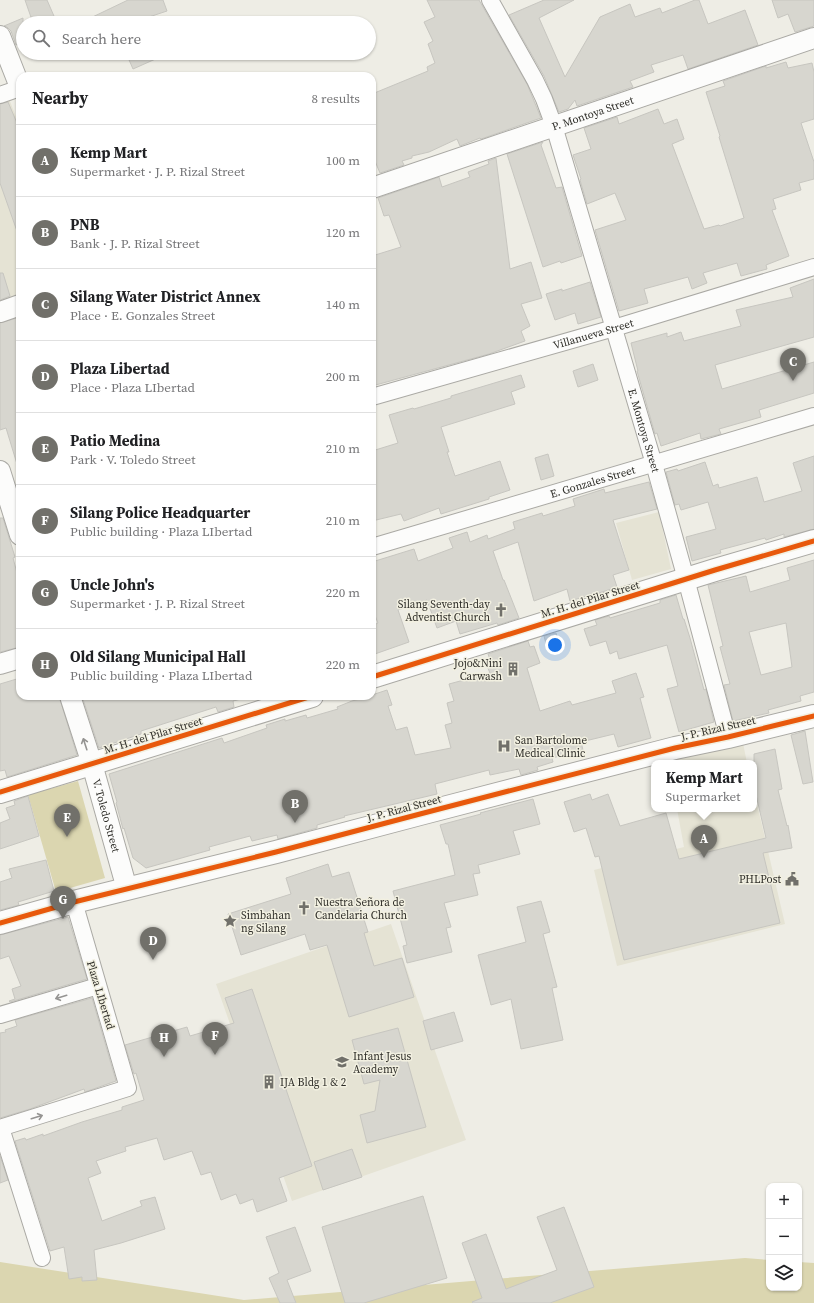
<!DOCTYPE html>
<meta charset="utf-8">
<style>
:root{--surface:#fff;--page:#f6f6f6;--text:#202124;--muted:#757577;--line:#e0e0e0;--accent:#71706a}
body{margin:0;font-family:"Source Serif 4",serif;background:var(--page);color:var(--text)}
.controls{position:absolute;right:12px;bottom:12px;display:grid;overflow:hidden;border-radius:8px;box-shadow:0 1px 3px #0004}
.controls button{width:36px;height:36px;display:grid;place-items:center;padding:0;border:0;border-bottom:1px solid var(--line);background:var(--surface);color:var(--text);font:20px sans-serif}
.you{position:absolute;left:555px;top:645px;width:14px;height:14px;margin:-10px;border:3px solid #fff;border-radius:50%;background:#1a73e8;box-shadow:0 0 0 6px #1a73e833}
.badge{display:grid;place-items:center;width:26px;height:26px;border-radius:50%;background:var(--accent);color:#fff;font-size:13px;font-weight:700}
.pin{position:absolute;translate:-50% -33px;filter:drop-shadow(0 1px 2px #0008)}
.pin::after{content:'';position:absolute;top:21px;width:14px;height:12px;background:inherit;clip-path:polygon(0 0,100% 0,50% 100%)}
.popup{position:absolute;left:651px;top:760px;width:106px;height:52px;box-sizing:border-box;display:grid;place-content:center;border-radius:8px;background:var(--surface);filter:drop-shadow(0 1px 3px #0005);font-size:13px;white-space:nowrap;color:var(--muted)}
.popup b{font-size:15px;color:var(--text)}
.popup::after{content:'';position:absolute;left:50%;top:100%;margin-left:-8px;border:8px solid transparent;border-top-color:var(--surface)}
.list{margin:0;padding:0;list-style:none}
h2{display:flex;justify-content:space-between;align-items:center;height:52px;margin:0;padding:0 16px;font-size:17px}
h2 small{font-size:13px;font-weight:400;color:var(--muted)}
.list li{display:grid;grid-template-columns:26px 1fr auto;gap:12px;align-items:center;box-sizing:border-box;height:72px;padding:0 16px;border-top:1px solid var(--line)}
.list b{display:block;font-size:15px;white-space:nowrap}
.list p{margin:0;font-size:13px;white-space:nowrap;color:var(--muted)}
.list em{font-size:13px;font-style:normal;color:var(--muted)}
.icon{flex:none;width:22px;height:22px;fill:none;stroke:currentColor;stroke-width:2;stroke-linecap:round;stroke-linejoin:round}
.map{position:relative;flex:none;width:814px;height:1303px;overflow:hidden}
.search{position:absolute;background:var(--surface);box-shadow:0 1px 3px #0004;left:16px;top:16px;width:360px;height:44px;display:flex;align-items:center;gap:10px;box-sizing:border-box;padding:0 14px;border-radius:22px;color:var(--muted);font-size:15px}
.panel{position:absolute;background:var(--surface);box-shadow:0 1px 3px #0004;left:16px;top:72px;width:360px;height:628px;border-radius:12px}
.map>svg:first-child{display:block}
.built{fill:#e5e3d4}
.green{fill:#dbd6b0}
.building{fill:#d7d6cf;stroke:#c7c6c0;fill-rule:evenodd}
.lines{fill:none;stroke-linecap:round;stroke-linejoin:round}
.minor-casing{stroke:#aaa9a4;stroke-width:18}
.tertiary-casing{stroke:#aaa9a4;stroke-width:22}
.secondary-casing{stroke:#aaa9a4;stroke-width:24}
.minor{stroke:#fcfcfb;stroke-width:16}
.tertiary{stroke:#fcfcfb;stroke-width:20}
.secondary{stroke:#fcfcfb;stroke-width:22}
.cycleway-casing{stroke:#f2f0e1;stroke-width:8}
.cycleway{stroke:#e8590c;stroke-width:5}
.oneway{stroke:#959492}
.labels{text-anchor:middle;stroke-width:3;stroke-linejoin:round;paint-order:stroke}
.street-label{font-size:11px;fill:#2e2d28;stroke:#f2f0e1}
.poi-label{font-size:11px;fill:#2e2d28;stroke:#f2f0e1;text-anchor:start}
</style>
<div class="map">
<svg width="814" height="1303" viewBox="0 0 814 1303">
<rect width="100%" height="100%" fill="#eeede5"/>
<path class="built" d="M8,96L20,127V294L0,301V100Z
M659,512L671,569L632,580L616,523Z
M743,743L747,763H669L668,759Z
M754,791L785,924L617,966L594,870L684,847L677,809H754Z
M391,924L466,1140L292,1201L216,984Z"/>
<path class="green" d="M78,781L105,878L56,892L28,795Z
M745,1258L769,1260V1288H799V1262L814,1263V1303H0V1262L244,1300Z"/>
<path class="building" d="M25,0H47L57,23H33Z
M128,0H163L167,11L149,17L152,23H80Z
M427,0H479L527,84L541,118L481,139L480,138L460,146L457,139L429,152L412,156V158L402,161L404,165L380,173L372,154V94L428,71L427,67L435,63L428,44L433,41L424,22L435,17Z
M544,0H574L539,18L565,77L600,17L630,4L635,17L660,8L662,13L695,0H699L708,24L745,10L758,45L688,69L683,55L651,65L654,72L630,81L633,87L577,106L575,100L568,109L559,112L544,76L509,15Z
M772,0H814V26L795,32L788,14L778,18Z
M23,18V42L16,45L11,31L7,27L4,26Z
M126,53H169L133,69Z
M786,62L788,68L812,63L814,72V119L801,123L814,162V179L799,183L801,190L773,199L776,209L772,210L789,256L766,265L767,269L741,276L737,263L703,273L707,283L692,289L688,277L644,289L648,303L619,311L595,230L626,220L615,193L587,204L580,180L581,179L573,155L591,149L584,128L617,117L619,124L658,109L664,124L677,119L684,139L672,144L704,229L719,225L720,226L744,218L719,137L720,136L706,92L725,86L723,81L766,66V68Z
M8,102L20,130V234H18L0,183V104Z
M543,142L541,145L556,188L562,187L582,256L561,263L560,261L543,267L507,154Z
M496,158L510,269L531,262L542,298L521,304L530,326L521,331L525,341L489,354L372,386V256L401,247L389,215L384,216L378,198L439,177L442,187L470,177L468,172L489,164L488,161Z
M0,273H3L10,296L0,300Z
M814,279V337L715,365L722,389L814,362V393L759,410L761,417L719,429L721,434L701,439L700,433L661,446L657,433L655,434L637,371H638L631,343L667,333V337L681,332L684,341L741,326L736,310L793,297L790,288Z
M590,282L601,317L578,324L575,313L555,320L546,294L562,289V291Z
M20,317V464H17L6,428L0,430V323Z
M593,364L598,380L578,387L573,371Z
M521,375L525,387L511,392L515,404L441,427L449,452H447L455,476L500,461L510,490L489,497V499L441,514L439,508L404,521L401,514L372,521V451L398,443L389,415L413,408L414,409L451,398V396Z
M548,454L554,476L541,480L535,458Z
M814,456V529L784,537V534L766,540L765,538L720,550L721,553L692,561L686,537L716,529L708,502L681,510L679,504L675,505L666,472L677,469L678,471L705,462L713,486L718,484L719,488L757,477L764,502L802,491L793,463Z
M649,482L657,509L613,520L629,570L613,575L617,587L587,597V596L570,601L567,589L534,601L518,542L493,551L503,580H504L519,618L498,625L497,623L460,634L456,621L437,628L427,600L398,610L409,642L372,655V626L378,623L372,608V562L414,549L418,561L453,548L449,538L467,532L470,542L487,535L488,539L515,529L513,522L542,513L543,516L575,506L573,499L604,489L605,493Z
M0,518H3L15,557L13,558L20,584V647L0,652Z
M814,560V692L800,696L801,701L768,710L769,713L733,721L724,685L730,684L720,647L723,646L708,585L746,576L750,592L790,580L787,568ZM786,623L792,667L761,675L749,632Z
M676,595L683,619H684L690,638L704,690L706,689L714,722L679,732L667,689L678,686L667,645L619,659L617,651L610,654L606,641L590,646L584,629L597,625L595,620L609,616L610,618L660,603V600Z
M556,633L560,647L548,651L544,636Z
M528,641L530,647L534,646L540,663L527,668L540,711L570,701L572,705L616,693L612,681L636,673L644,697L640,698L651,738L618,747L614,734L581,742L583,750L552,758L553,762L537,767L538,770L521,775L519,769L490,775L489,770L435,784L437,794L344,816L345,817L317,825V828L278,839L277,835L252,841L250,836L209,847L210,850L146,868L133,858L124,828L123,829L116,803L117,802L109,774L222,738L224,743L267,728L266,725L285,719V721L306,715L307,718L338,709L337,707L352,701L372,696V695L387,690L392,705L388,706L396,730L407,727L415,755L451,748L445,725L452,723L447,703L454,701L449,684L490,673L487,666L492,665L488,654Z
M20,678V696H59L77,755L7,777L5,770L0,771V684Z
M82,696H241V699L233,701L234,707L218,712L216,707L141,731V734L99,748Z
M805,731L813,782L803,784L791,735Z
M775,749L782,789L778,790L787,826L788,825L792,848L763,853L780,923L624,960L599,856L595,857L586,828L574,832L564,802L590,794L592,800L608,794L620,826L666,813L679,859L766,838L754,786V754Z
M28,796L39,836L0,849V823L10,819L6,808L15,805L14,801Z
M533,799L540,824L513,831L520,854L478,865L480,873L473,874L478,895L444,903L451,927L446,928L452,952L407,963L403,946L407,945L393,891L455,875L448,844H446L440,825L481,814L480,813Z
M46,860L54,891L18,902L19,905L0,910V882L12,878L9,869Z
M328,864L332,877L349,872L368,932L364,933L374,966L402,958L414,997L349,1017L327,945L310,950L305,934L241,955L228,914L291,894L286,878Z
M541,901L550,932L543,934L557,987L552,988L563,1040L521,1049L511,999L491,1005L478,955L526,942L517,907Z
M68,917L87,979L10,1002L9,1001L15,999L12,989L21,986L9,956L0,959V935Z
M252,989L312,1166L279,1178L287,1201L257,1212L253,1199L240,1204L236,1194L221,1200L211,1172L201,1175L192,1151L164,1160L157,1138L125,1147L126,1151L96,1161L101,1173L88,1178L102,1221L142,1206L140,1201L155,1197L165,1229L121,1243L94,1250L97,1280L82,1281V1277L69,1279L64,1247L50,1251L15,1141L25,1138L26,1140L43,1134V1136L82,1122L122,1110V1107L144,1100L136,1073L134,1074L125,1045L187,1027L190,1036L234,1023L225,998Z
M92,998L116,1081L85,1092L84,1089L30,1109L0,1118V1033L6,1032L5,1030L17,1026L15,1020Z
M454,1012L463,1041L431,1050L423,1021Z
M398,1028L426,1127L367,1143L360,1115L375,1111L380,1080L364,1084L352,1040Z
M352,1149L362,1177L323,1190L314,1162Z
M0,1156L8,1180L0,1183Z
M423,1196L447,1278L364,1303H345L322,1227Z
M564,1207L594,1287L550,1303H473L472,1302L482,1298L462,1243L486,1234L506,1289L557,1270L537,1217Z
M295,1227L311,1271L287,1280L296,1303H280L269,1278L279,1273L266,1237Z"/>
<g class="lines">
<g class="minor-casing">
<g id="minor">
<path id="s1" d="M490,0L535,80L544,99L554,126L654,464L686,579L728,737"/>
<path d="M0,95L20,88"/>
<path id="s2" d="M372,397L614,328L814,267"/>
<path id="s3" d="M372,547L814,416"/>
<path d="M0,1015L98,986"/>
<path d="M0,1128L128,1088L74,902"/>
<path d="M1,1128L42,1258"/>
</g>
</g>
<g class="tertiary-casing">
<g id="tertiary">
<path d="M0,36L20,87"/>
<path id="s4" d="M372,188L814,38"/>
<path d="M0,312L20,305"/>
<path d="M0,471L20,535"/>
<path d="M0,664L20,658"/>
<path id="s5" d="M70,696L92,764L127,889"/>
</g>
</g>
<g class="secondary-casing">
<path id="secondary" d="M372,677L715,570L814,541
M0,792L312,696
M0,923L74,902L276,852L420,814L675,748L728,737L814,716"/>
</g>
<use href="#minor" class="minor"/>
<use href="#tertiary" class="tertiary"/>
<use href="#secondary" class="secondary"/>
<g class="cycleway-casing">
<path id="cycleway" d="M372,677L715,570L814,541
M0,792L312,696
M0,923L74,902L276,852L420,814L675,748L728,737L814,716"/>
</g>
<use href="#cycleway" class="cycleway"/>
</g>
<defs><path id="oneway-shaft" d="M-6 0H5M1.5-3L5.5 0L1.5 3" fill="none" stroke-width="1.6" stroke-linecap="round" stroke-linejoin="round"/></defs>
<g class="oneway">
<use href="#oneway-shaft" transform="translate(85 744) rotate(-108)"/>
<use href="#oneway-shaft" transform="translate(61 997) rotate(163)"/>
<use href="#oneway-shaft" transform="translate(37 1117) rotate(-17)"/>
</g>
<defs>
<g id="church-bare" transform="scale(1.08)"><path d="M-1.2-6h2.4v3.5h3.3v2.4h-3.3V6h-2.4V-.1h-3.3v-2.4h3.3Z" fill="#71706a" stroke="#f2f0e1" stroke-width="2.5" paint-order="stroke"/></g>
<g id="building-bare" transform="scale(1.08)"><path d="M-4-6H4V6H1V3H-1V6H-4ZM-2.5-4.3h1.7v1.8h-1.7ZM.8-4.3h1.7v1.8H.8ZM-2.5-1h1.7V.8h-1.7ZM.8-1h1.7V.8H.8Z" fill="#71706a" stroke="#f2f0e1" stroke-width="2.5" paint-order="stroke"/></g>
<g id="hospital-bare" transform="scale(1.08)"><path d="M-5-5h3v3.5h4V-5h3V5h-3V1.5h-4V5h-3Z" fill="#71706a" stroke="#f2f0e1" stroke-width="2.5" paint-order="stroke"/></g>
<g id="civic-bare" transform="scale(1.08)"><path d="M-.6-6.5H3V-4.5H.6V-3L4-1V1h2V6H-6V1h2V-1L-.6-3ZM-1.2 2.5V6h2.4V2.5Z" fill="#71706a" stroke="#f2f0e1" stroke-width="2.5" paint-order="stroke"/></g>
<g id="sight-bare" transform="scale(1.08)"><path d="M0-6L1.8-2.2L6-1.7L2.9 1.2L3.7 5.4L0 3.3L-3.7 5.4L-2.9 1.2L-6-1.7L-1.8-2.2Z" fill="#71706a" stroke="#f2f0e1" stroke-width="2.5" paint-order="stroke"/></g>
<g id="school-bare" transform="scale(1.08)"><path d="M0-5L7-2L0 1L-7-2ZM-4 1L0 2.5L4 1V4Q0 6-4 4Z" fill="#71706a" stroke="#f2f0e1" stroke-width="2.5" paint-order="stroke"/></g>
</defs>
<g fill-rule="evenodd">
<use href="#church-bare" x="501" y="610"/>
<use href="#building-bare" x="513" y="669"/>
<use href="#hospital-bare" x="504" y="746"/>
<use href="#civic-bare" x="792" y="879"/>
<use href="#church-bare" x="304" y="908"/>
<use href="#sight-bare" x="230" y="921"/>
<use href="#school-bare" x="342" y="1062"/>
<use href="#building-bare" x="269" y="1082"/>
</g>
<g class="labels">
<g class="street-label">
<text dy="4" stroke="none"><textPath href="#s4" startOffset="233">P. Montoya Street</textPath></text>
<text dy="4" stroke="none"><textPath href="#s2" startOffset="230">Villanueva Street</textPath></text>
<text dy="4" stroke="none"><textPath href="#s1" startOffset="459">E. Montoya Street</textPath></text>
<text dy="4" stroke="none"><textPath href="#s3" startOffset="230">E. Gonzales Street</textPath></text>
<text transform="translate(590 599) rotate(-17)" y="4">M. H. del Pilar Street</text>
<text transform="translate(718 728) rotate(-13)" y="4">J. P. Rizal Street</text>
<text transform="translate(153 735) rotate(-17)" y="4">M. H. del Pilar Street</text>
<text transform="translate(404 808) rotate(-15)" y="4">J. P. Rizal Street</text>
<text dy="4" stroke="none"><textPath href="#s5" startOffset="125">V. Toledo Street</textPath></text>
<text transform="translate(101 995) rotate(73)" y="4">Plaza LIbertad</text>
</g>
<g class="poi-label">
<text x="490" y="608" text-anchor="end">Silang Seventh-day<tspan x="490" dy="13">Adventist Church</tspan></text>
<text x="502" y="667" text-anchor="end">Jojo&amp;Nini<tspan x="502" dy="13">Carwash</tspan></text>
<text x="515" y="744">San Bartolome<tspan x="515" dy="13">Medical Clinic</tspan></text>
<text x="781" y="883" text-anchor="end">PHLPost</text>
<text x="315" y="906">Nuestra Señora de<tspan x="315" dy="13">Candelaria Church</tspan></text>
<text x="241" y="919">Simbahan<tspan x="241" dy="13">ng Silang</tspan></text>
<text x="353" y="1060">Infant Jesus<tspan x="353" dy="13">Academy</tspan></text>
<text x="280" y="1086">IJA Bldg 1 &amp; 2</text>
</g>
</g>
</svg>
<div class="controls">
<button>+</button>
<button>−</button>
<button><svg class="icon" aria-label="layers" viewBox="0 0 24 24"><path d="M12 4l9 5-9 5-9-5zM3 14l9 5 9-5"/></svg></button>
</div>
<div class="you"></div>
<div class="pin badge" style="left:704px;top:858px">A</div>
<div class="popup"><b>Kemp Mart</b>Supermarket</div>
<div class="pin badge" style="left:295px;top:823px">B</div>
<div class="pin badge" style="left:793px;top:381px">C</div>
<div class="pin badge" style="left:153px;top:960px">D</div>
<div class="pin badge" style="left:67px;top:837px">E</div>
<div class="pin badge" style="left:215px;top:1055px">F</div>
<div class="pin badge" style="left:63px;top:919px">G</div>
<div class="pin badge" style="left:164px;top:1057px">H</div>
<div class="search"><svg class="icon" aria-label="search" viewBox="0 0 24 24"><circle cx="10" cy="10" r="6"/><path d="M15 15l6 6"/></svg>Search here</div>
<section class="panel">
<h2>Nearby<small>8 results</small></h2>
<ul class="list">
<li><span class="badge">A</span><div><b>Kemp Mart</b><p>Supermarket · J. P. Rizal Street</p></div><em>100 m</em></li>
<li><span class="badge">B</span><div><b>PNB</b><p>Bank · J. P. Rizal Street</p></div><em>120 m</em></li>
<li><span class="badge">C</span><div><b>Silang Water District Annex</b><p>Place · E. Gonzales Street</p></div><em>140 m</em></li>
<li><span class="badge">D</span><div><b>Plaza Libertad</b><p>Place · Plaza LIbertad</p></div><em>200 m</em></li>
<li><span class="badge">E</span><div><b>Patio Medina</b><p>Park · V. Toledo Street</p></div><em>210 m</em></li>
<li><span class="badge">F</span><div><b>Silang Police Headquarter</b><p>Public building · Plaza LIbertad</p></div><em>210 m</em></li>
<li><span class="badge">G</span><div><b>Uncle John's</b><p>Supermarket · J. P. Rizal Street</p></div><em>220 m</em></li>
<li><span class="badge">H</span><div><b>Old Silang Municipal Hall</b><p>Public building · Plaza LIbertad</p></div><em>220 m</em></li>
</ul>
</section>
</div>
